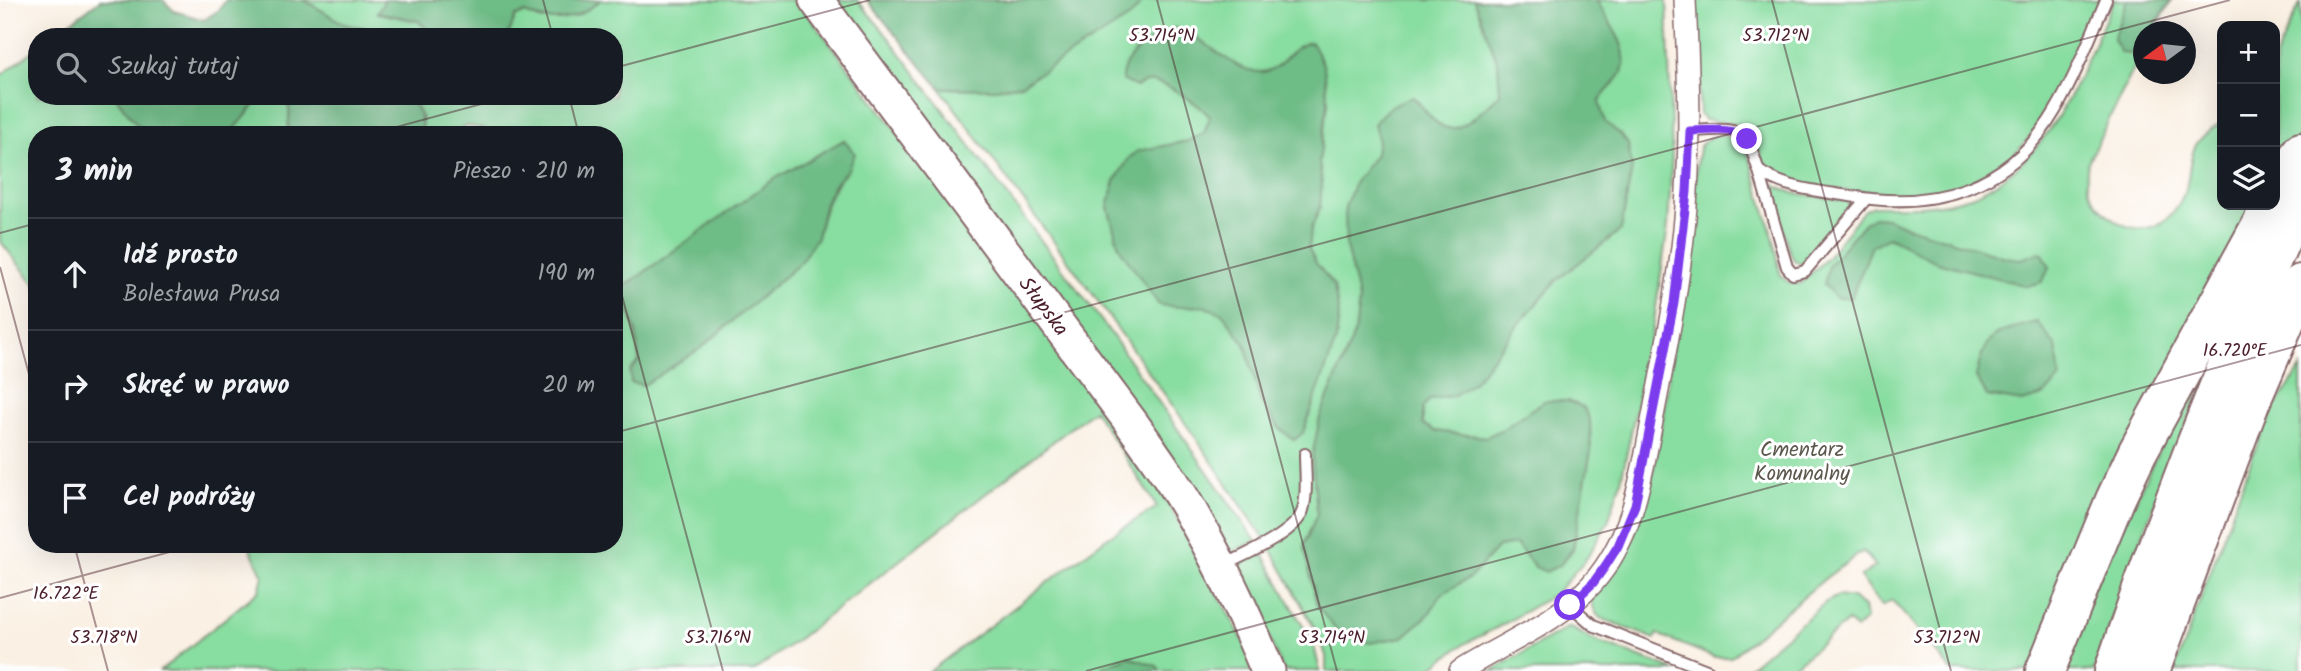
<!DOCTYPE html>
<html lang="pl">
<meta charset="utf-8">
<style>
:root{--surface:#171b24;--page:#20242c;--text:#f1f3f6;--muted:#9ea1a6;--line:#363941}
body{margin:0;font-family:Kalam,sans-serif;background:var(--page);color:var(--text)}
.controls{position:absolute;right:21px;top:21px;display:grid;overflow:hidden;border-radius:14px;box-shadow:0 7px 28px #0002}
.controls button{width:63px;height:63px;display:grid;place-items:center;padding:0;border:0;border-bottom:2px solid var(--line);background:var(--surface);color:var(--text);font:35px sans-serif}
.compass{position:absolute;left:2133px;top:21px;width:63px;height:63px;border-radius:50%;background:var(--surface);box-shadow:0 7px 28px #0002;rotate:255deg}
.stop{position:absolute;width:21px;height:21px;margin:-16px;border:5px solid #7c3aed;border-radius:50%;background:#fff}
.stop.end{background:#7c3aed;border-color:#fff;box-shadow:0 2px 7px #0008}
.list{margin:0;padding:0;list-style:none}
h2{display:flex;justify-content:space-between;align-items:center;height:91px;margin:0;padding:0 28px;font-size:30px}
h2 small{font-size:23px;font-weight:400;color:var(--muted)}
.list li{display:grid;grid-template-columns:46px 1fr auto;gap:21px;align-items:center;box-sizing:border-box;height:112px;padding:0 28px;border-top:2px solid var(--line)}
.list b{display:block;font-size:26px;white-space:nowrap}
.list p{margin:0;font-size:23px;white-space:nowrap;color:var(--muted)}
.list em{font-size:23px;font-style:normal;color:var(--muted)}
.icon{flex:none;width:38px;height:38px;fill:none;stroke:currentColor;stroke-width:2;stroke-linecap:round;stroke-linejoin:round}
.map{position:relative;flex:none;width:2301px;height:671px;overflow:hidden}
.search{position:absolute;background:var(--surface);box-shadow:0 7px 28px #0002;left:28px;top:28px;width:595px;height:77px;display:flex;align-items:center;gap:18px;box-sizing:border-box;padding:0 24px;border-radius:28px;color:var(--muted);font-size:26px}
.panel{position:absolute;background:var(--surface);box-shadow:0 7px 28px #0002;left:28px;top:126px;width:595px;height:427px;border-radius:28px}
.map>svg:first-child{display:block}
.green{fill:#88dda0;stroke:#697e66;stroke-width:2;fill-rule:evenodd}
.forest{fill:#6ebc86;stroke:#5c6e58;stroke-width:2}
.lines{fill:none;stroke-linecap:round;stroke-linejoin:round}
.lane-casing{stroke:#88686b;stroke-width:14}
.street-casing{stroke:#88686b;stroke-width:24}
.primary-casing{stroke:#88686b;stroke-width:37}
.highway-casing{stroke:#88686b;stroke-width:42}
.lane{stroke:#fff;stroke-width:10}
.street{stroke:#fff;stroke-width:21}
.primary{stroke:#fff;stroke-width:33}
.highway{stroke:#fff;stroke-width:38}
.route{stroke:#7c3aed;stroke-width:9}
.ticks{fill:none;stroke:#4a1f2b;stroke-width:2;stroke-opacity:0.45}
.labels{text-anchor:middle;stroke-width:6;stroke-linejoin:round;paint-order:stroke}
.street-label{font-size:21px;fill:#4a1f2b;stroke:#fff}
.park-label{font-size:21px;fill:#5d584e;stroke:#fff}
.ticks-label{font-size:18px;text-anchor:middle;fill:#4a1f2b;stroke:#fff;stroke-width:6;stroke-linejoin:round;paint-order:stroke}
</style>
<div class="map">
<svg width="2301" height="671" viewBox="0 0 2301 671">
<rect width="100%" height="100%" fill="#fff"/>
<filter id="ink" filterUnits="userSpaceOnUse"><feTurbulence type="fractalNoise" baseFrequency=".0143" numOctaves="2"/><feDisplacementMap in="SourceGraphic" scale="14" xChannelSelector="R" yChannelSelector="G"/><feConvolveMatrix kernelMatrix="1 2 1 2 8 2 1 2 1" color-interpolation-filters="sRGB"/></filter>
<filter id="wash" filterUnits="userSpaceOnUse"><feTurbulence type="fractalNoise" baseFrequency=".00686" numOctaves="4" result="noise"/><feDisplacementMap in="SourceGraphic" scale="28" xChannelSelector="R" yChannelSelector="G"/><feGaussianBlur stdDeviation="1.57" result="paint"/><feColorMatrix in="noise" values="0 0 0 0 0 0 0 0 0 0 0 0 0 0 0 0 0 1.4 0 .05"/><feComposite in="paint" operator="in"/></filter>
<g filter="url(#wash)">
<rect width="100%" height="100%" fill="#faf0e3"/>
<path class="green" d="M304,0H383V4L378,13L418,21L426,28L425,37L378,36L362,27L346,25Z
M601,0H797L1138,448L1260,671H1160L1157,666H1104L1100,671H930L1108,537L1157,507L1094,410L798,639L754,671H160L259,591L263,576L248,544H614V135H489L487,130C474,127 463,121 455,135H422V118L409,99L399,96H614V37H507L516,16L525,13L541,20L577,16ZM844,140L848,169C828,192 824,208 817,237L630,371L639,361L636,332L629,311L771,181Z
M827,0H857L886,34L1109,331L1256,541L1230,553Z
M1144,0H1667L1672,156L1668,226L1654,321L1621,481L1608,522L1587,558L1556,593L1502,625L1464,644L1427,671H1326V656L1320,638L1271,549L1198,441L1097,300L940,88L995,89Z
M1695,0H2100C2070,71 2037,169 1951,189C1930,194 1908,194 1887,194C1855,193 1818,189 1787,179C1750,166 1765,139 1746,128C1734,122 1717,122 1704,120L1700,115Z
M2114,0H2172L2154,31L2144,32L2143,50L2088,162C2085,180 2087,191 2099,206C2128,239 2166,236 2184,194C2190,180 2188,162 2195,147C2200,136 2212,130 2222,122V205H2261L2036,671H1952L1892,600L1882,606L1860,577L1876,566L1863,551L1827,577L1731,657H1713L1657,634L1655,639L1600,618L1595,612L1591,599L1630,546L1650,490L1663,416L1699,148C1710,129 1736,134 1747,150L1774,240L1780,273C1785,282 1790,284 1800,284L1826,259L1864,210L1873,206C1905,206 1939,208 1969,197C2051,165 2080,73 2114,0Z
M2301,2V132L2275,180V57Z
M37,48V96H115L145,135H37V287L0,241V76Z
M262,96H283C291,106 290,115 288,127L294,135H227L238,125Z
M1773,184L1793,193L1852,201V205L1806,263L1801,264L1795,261L1791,255L1770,189Z
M2259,245L2150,515L2094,671H2054L2065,644Z
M2301,368V671H2174L2258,442L2271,413Z
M1262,552L1314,646L1320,671H1283L1238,566Z
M1838,596L1852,598L1864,607L1866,619L1856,629L1848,621L1793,667L1795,671H1747L1748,668L1826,602Z
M1569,627L1591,639L1677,671H1491Z"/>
<path class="forest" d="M100,0H163L174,11L204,20L219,10L226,0H304L346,25L362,27L382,37H70L63,28Z
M383,0H601C575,21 556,26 525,13L516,16L507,37H425L426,28L418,21L377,12L383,4Z
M867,0H1144L1130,17L1022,84L995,89L940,88Z
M1474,0H1597C1606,22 1632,45 1622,72C1619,81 1605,90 1599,102L1605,122L1620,134L1628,144L1632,168L1621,230L1557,280L1517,326L1474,382L1453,396L1430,399L1423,408V424L1435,431L1486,437L1503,429L1544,401H1568L1583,407L1590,420L1591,451L1573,549L1560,565L1546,572L1535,567L1516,544L1498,547L1472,576L1442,594L1428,615L1403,637L1370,643L1341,636L1317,606L1304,545L1317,514L1312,457L1320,417L1355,332L1359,300L1346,247L1345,207L1355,182L1376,154L1378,138L1374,124C1385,109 1395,102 1413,97C1422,105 1427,115 1436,122C1458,142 1484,108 1500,94L1498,63Z
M2127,0H2172L2151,31L2144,32L2143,40L2132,54L2121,53L2113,39Z
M1175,28C1180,30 1186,31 1191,34C1211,45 1242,78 1267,71C1288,64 1289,46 1311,42L1324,66L1328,103L1319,162L1322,182L1320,207L1311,229L1309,249L1316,263L1334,286L1339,315L1336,340L1303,433L1294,440L1279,428L1261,402L1245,344L1222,313L1203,306L1178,307L1159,305L1119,247L1108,207L1115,181L1129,158L1138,151L1188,141L1204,133L1210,117C1200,105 1164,79 1146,82C1143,82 1140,85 1136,87L1122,80C1122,53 1154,38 1175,28Z
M115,96H262L238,125L227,135H145Z
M283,96H399C419,102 422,116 422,135H294L288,127C290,115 291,106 283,96Z
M844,140L855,154L848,169L833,186L825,203L817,237L799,264L701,348L644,385L631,383L630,371L639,361L636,332L629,311L618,291L771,181Z
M1874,217L1887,218L1908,227L2005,257L2021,259L2038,253L2043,254L2050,267L2042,282L2027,286L1937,262C1920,255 1905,244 1888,237L1872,246L1851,298H1837L1824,285L1829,265L1864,223Z
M2037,322L2056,346L2060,379L2043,396L2022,402L1987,396L1976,377C1986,331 1994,333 2037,322Z
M1129,657L1157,666L1160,671H1100L1104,666Z"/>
</g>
<g filter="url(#ink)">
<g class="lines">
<g class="lane-casing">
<path id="lane" d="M1690,131C1705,131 1735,125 1746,138C1752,147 1755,161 1759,171C1786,189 1818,191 1850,196C1935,211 2010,188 2055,111C2076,76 2090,37 2106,0
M1759,171L1787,267L1793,274L1805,271L1866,199
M1223,566C1245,554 1296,534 1303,510C1308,492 1305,472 1305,454
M1570,605L1593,625L1709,671"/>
</g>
<g class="street-casing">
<path id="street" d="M1460,671C1504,643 1557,623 1592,584C1635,536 1642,471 1654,411C1668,338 1683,265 1687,191C1691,127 1688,64 1685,0"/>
</g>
<g class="primary-casing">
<path id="primary" d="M816,0L1130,421C1154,455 1178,488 1198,525C1225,572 1247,621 1268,671"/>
</g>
<g class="highway-casing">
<path id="highway" d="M2275,199L2301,152
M2045,671L2115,500L2137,453L2272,205
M2114,671C2168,509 2231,350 2301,194
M2150,671L2250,403L2301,284"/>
</g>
<use href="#lane" class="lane"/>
<use href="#street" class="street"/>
<use href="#primary" class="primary"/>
<use href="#highway" class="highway"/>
</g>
</g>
<g class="lines" filter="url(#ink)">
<path class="route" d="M1570,605L1593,583L1606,565L1618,546L1635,505L1674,303L1687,192L1690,131C1709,131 1732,126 1747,139"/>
</g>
<path class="ticks" d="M543,0L553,37M1157,0L1337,671M1772,0L1951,671M614,68L870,0M569,96L579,135M367,135L511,96M0,233L37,223M614,266L723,671M0,267L37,404M614,433L2230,0M74,544L108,671M0,598L199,544M1086,671L2301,345"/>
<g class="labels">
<g class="street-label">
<text transform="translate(1044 306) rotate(53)" y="7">Słupska</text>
</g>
<g class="park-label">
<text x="1802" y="456">Cmentarz<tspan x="1802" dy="24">Komunalny</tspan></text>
</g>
</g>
<g class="ticks-label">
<text x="1776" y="41">53.712°N</text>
<text x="1162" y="41">53.714°N</text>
<text x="2235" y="356">16.720°E</text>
<text x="66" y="599">16.722°E</text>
<text x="104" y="643">53.718°N</text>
<text x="718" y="643">53.716°N</text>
<text x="1332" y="643">53.714°N</text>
<text x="1947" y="643">53.712°N</text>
</g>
</svg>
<div class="controls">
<button>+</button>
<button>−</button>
<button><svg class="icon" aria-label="layers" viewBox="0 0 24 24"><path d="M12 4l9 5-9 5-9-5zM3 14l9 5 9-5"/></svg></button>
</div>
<svg class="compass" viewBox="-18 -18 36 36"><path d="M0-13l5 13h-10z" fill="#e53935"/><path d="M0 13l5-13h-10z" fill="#9ea1a6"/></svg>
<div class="stop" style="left:1570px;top:605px"></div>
<div class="stop end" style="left:1747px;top:139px"></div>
<div class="search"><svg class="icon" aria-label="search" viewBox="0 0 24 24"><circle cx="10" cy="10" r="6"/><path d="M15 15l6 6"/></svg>Szukaj tutaj</div>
<section class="panel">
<h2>3 min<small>Pieszo · 210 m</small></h2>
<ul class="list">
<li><svg class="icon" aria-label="ahead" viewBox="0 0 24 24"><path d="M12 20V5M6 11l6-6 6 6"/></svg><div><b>Idź prosto</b><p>Bolesława Prusa</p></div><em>190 m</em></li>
<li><svg class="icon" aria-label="right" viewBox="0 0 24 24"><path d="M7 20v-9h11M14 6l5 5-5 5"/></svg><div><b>Skręć w prawo</b></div><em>20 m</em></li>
<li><svg class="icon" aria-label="arrive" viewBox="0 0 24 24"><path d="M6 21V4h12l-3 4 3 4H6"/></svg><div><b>Cel podróży</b></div></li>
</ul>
</section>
</div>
